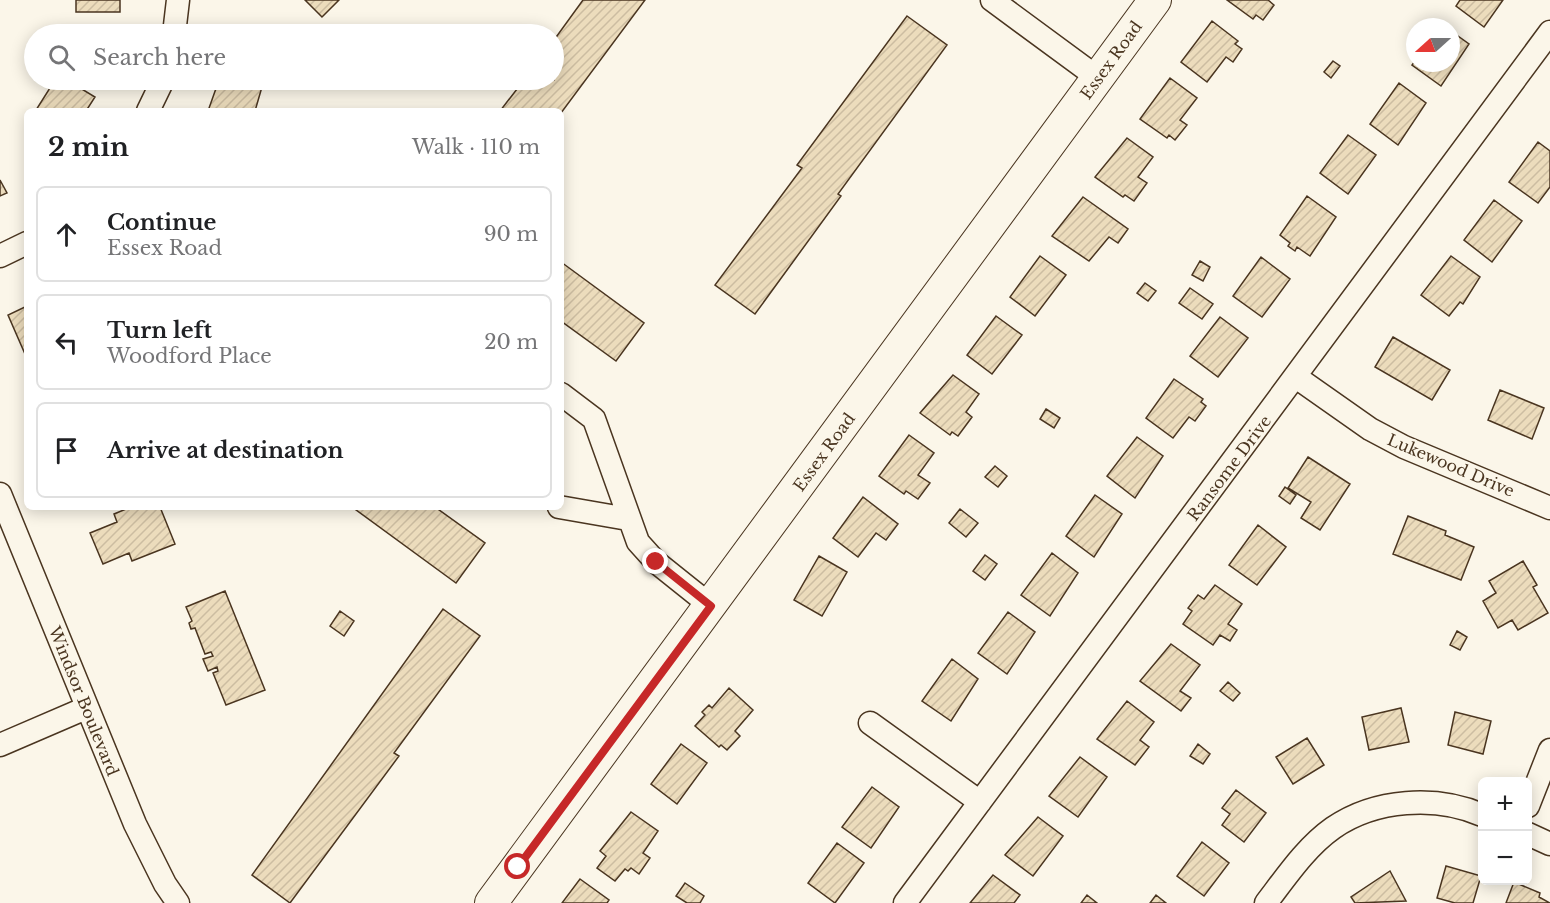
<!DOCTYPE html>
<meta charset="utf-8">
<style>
:root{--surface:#fff;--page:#f2f2f2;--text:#202124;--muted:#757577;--line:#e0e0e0}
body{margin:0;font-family:"Libre Baskerville",serif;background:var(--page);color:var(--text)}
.controls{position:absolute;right:18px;bottom:18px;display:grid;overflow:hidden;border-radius:9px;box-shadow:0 3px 15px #0003}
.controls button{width:54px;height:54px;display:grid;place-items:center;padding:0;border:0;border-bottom:2px solid var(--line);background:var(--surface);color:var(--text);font:30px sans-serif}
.compass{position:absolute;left:1406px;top:18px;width:54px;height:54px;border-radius:50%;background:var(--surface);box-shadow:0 3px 15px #0003;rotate:249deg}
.stop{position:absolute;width:18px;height:18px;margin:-14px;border:4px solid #c62828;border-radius:50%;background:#fff}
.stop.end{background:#c62828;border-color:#fff;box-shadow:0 2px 6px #0008}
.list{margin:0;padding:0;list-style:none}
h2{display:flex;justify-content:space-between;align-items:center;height:78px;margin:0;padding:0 24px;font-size:26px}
h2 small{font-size:20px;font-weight:400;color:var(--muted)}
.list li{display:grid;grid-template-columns:39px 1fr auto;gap:18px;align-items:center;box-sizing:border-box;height:96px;margin:0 12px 12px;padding:0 12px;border:2px solid var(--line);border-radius:9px}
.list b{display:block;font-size:22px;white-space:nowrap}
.list p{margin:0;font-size:20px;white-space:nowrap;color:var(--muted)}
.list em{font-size:20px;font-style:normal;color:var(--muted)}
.icon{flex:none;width:33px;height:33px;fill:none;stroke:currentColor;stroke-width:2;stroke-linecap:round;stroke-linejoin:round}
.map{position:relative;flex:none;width:1550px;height:903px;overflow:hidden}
.search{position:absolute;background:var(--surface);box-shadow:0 3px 15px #0003;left:24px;top:24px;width:540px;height:66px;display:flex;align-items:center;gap:15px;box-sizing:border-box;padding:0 21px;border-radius:33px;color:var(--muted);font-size:22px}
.panel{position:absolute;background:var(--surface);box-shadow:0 3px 15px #0003;left:24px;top:108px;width:540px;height:402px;border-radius:9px}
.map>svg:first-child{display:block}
.building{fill:url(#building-hatch);stroke:#4a3520;stroke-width:1.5}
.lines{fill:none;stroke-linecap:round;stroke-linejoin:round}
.street-casing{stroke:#4a3520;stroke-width:25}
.secondary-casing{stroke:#4a3520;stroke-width:34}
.street{stroke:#fbf6e9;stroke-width:22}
.secondary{stroke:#fbf6e9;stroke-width:32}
.route{stroke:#c62828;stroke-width:8}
.labels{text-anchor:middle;stroke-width:4.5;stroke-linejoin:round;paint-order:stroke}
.street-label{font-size:16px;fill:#4a3520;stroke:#fbf6e9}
</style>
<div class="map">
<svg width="1550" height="903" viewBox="0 0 1550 903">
<defs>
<pattern id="building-hatch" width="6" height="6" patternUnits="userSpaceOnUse" patternTransform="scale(1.5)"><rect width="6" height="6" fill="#ecdcbc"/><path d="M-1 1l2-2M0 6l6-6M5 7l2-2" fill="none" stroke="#ccbda1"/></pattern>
</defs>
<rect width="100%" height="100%" fill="#fbf6e9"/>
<path class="building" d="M76,0H120V12H76Z
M305,0H339L322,17Z
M583,0H645L561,113L500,111L524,80H554V40Z
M1227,0H1268L1274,5L1263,20L1256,15L1253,19Z
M1460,0H1503L1484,27L1456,6Z
M907,16L947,45L838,194L841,196L755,314L715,285L802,168L797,165Z
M1212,21L1238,41L1235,44L1242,49L1233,62L1226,57L1207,82L1181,62Z
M1451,31L1469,44L1441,86L1412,65L1415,61L1451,63Z
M1333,61L1340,66L1331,78L1324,72Z
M1170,78L1197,98L1180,120L1187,125L1175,140L1169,135L1167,138L1140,119Z
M55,80H67L95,97L86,111L36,110Z
M219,80H264L255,111H208Z
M1399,83L1426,103L1398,145L1370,124Z
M1348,135L1376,155L1348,194L1320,173Z
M1127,138L1153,157L1138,177L1147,183L1134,201L1125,195L1123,197L1095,177Z
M1538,142L1550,151V187L1538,203L1509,182Z
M0,180L7,193L0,196Z
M1307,196L1336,217L1310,256L1297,247L1295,251L1288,246L1290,243L1280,235Z
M1083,197L1128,229L1118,243L1109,237L1089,261L1052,236Z
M1494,200L1522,221L1492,262L1464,240Z
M1040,256L1066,275L1035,316L1010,297Z
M1451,256L1480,277L1463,304L1460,302L1449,316L1421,295Z
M1261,257L1290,279L1262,317L1233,296Z
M1200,261L1210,267L1203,281L1192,275Z
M561,262L644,323L616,361L561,321Z
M1145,283L1156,291L1148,301L1137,293Z
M1190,288L1213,304L1202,319L1179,303Z
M27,306V353L25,354L8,315Z
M996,316L1022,335L992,374L967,355Z
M1220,317L1248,338L1218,377L1190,356Z
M1393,337L1450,370L1432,400L1375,367Z
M953,375L979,394L966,412L972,417L958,436L952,432L950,435L920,413Z
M1174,379L1203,399L1201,402L1206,406L1195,421L1189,417L1173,438L1146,418Z
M1500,390L1544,408L1532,439L1488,420Z
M1046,409L1060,418L1054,428L1040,419Z
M909,435L934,453L918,475L930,483L918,499L906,491L904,494L879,476Z
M1137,437L1163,456L1135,498L1107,476Z
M1308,457L1350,484L1320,530L1301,518L1311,502L1288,488Z
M995,466L1007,476L998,487L985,477Z
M1285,487L1296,495L1290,504L1279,496Z
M1095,495L1122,514L1094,557L1066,536Z
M863,497L898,524L886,540L876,533L858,557L833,538Z
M131,507H160L175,544L132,561L129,553L103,564L90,533L117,522L114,514Z
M352,507H435L485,543L456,583Z
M960,509L978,523L966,537L949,523Z
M1408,516L1446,531L1445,535L1474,547L1461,580L1393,554Z
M1258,525L1286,547L1257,585L1229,565Z
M1052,553L1078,573L1050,616L1021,595Z
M985,555L997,564L985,580L973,571Z
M819,556L847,572L822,616L794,600Z
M1523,561L1537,585L1533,587L1548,613L1518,630L1512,620L1498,628L1483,601L1496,593L1489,581Z
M1215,585L1242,604L1228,624L1237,630L1230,641L1220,635L1213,645L1183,624L1192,611L1188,608L1198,595L1204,599Z
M225,591L265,690L226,705L213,673L218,671L217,667L208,671L203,659L213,656L211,652L205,654L195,628L191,629L189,623L192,621L186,607Z
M443,609L480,636L394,753L399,756L290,903L252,875Z
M340,611L354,621L344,636L330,626Z
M1008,612L1035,632L1007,674L978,653Z
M1457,631L1467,637L1460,650L1450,645Z
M1171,644L1200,665L1180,691L1191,698L1181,711L1140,681Z
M952,659L978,679L951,721L922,701Z
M1228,682L1240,693L1233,701L1220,691Z
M729,688L753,710L735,731L740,736L727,750L721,745L719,747L695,726L705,715L702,712L709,705L712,708Z
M1127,701L1154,722L1140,740L1149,747L1135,765L1097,739Z
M1401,708L1409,742L1369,750L1362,717Z
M1455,712L1491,721L1483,754L1448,745Z
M1307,738L1324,765L1293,784L1276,757Z
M681,744L707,763L677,804L651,784Z
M1198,744L1210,754L1203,764L1190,756Z
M1080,757L1107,777L1078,817L1049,796Z
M872,787L899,807L871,848L842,827Z
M1236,790L1266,813L1244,842L1222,825L1230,814L1222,808Z
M631,812L658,831L643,853L650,858L639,874L631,868L628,871L625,869L615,881L597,868L606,856L600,851Z
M1038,817L1063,836L1033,876L1005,855Z
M1202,842L1229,863L1204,896L1177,876Z
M837,843L864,863L835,903L808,883Z
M1446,866L1481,876L1473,903H1455L1437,898Z
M1390,871L1406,901L1355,903L1351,897Z
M993,875L1020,895L1014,903H970Z
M580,879L609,900L607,903H562Z
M1514,882L1540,893L1539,897L1550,903H1506Z
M685,883L704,896L700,903H687L676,896Z
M1087,895L1097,903H1081Z
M1156,895L1166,903H1150Z"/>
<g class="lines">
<g class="street-casing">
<path id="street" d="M992,0L1098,78
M174,34L178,0
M148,111L163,80
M0,256L27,243
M1296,377L1370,429L1404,447L1550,508
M561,394L594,419L638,542L656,562L711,606
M0,494L135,824L165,884L178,903
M559,507L628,519
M870,723L980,802
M0,745L86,708
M1528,806L1550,750
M1528,834L1550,844
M905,903L1550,32
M1266,903C1286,877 1306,847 1333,828C1375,799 1436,795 1482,815"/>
</g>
<g class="secondary-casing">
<path id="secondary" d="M491,903L1155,0"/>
</g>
<use href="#street" class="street"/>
<use href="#secondary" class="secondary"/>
</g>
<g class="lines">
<path class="route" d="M518,867L711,606L656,562"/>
</g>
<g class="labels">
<g class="street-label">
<text transform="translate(1111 60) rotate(-54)" y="6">Essex Road</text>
<text transform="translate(824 452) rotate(-54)" y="6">Essex Road</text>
<text transform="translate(1451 465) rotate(23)" y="6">Lukewood Drive</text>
<text transform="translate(1229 468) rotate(-53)" y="6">Ransome Drive</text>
<text transform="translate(84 701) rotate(68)" y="6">Windsor Boulevard</text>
</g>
</g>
</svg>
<div class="controls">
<button>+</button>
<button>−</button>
</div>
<svg class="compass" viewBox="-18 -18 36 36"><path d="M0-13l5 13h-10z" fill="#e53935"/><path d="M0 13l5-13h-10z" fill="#757577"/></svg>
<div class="stop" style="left:518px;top:867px"></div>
<div class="stop end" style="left:656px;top:562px"></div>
<div class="search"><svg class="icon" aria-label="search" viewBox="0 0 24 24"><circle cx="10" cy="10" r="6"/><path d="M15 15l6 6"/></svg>Search here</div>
<section class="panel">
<h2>2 min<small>Walk · 110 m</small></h2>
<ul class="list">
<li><svg class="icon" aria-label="ahead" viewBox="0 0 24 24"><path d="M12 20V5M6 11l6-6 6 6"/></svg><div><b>Continue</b><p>Essex Road</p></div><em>90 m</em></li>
<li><svg class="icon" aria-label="left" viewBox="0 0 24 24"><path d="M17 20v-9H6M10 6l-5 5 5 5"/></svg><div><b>Turn left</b><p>Woodford Place</p></div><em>20 m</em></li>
<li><svg class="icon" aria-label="arrive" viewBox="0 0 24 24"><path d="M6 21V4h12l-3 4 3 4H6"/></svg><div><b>Arrive at destination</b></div></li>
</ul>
</section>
</div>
